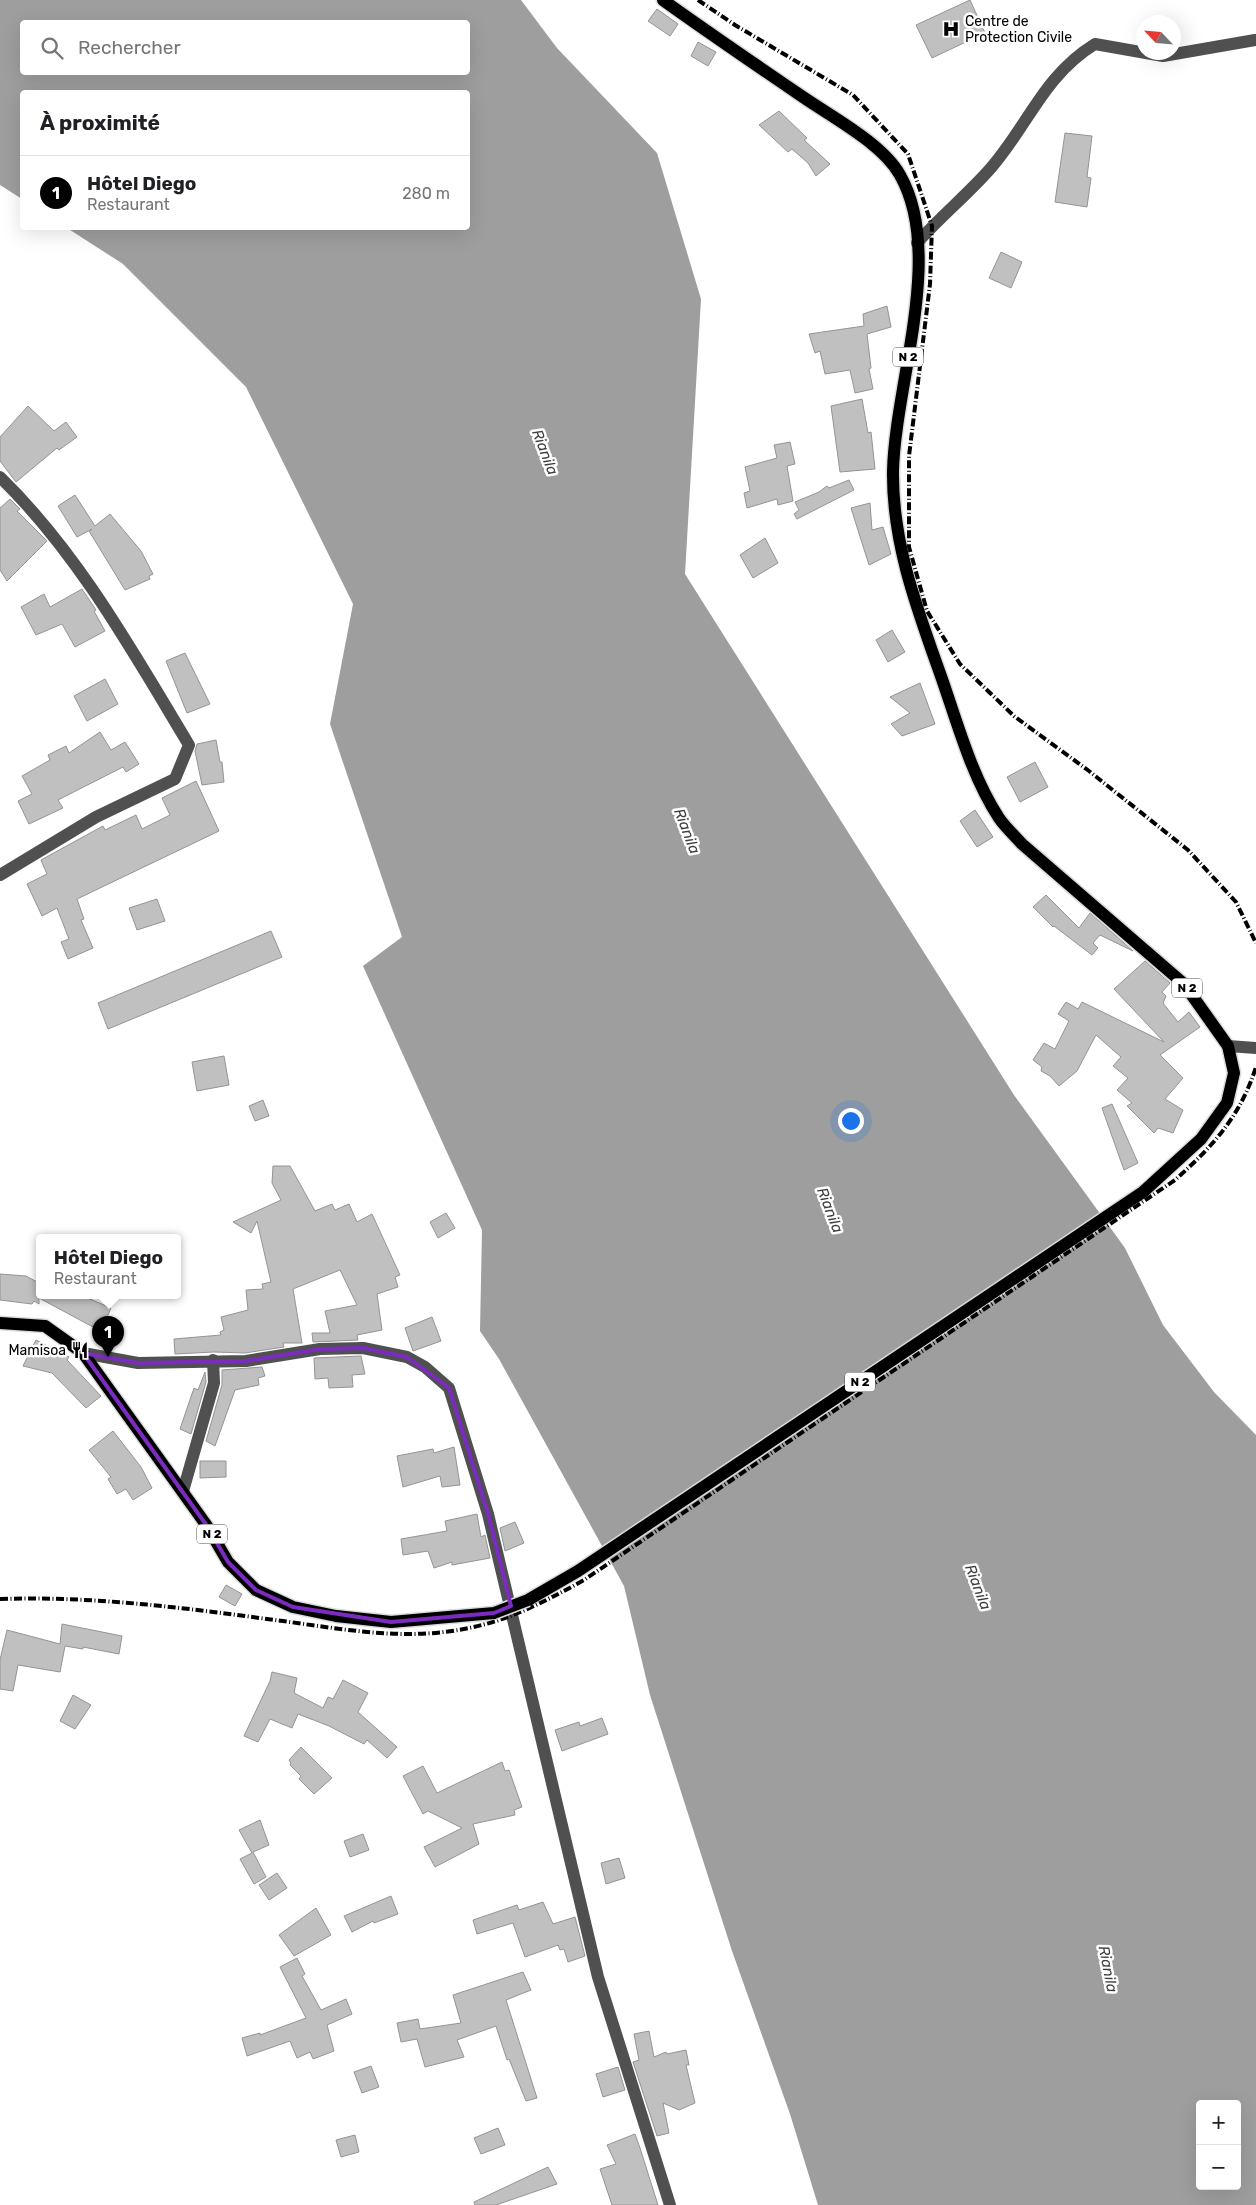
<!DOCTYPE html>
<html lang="fr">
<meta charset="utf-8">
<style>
:root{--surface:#fff;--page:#f6f6f6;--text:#202124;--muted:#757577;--line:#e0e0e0;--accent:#000}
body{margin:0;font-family:Rubik,sans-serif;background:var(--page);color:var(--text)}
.controls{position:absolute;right:15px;bottom:15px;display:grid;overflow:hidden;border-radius:5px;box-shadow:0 5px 20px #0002}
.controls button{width:45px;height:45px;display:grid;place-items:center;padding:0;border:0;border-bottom:1px solid var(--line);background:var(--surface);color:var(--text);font:25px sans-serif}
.compass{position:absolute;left:1136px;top:15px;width:45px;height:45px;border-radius:50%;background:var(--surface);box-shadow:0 5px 20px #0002;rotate:296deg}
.you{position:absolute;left:850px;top:1120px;width:18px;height:18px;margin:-12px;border:4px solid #fff;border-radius:50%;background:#1a73e8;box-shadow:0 0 0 8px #1a73e833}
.badge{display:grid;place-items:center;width:32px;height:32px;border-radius:50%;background:var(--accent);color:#fff;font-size:16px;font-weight:700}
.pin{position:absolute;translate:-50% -41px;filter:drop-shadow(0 1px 2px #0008)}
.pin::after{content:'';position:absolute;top:26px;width:18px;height:15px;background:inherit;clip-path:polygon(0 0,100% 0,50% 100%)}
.popup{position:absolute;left:36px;top:1234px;width:145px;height:65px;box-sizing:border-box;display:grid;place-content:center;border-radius:5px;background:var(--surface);filter:drop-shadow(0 1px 4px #0005);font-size:16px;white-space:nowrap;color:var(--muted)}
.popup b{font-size:19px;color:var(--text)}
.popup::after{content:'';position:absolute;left:50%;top:100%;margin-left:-10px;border:10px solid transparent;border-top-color:var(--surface)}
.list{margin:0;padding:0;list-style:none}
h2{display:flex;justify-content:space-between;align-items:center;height:65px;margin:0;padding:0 20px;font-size:21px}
h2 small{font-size:16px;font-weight:400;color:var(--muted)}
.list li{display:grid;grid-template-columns:32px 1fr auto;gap:15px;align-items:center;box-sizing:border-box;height:75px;padding:0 20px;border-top:1px solid var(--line)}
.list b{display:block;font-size:19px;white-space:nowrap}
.list p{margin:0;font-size:16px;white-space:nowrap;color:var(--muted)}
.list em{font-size:16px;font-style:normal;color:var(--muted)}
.icon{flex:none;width:28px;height:28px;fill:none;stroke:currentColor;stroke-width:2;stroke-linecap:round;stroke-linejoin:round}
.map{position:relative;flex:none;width:1256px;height:2205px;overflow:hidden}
.search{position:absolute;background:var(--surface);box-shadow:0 5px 20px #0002;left:20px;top:20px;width:450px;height:55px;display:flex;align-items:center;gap:12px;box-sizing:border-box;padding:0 18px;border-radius:5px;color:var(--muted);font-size:19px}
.panel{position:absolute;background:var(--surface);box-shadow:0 5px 20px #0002;left:20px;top:90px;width:450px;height:140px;border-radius:5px}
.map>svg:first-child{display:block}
.water{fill:#9e9e9e;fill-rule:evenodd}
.building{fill:#c0c0c0;stroke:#949494}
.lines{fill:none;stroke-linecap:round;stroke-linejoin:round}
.major-casing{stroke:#dbdbdb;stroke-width:15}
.minor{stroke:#505050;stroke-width:12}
.major{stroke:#000;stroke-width:12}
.rail{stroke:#000;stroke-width:4;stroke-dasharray:8 2.5 1 2.5;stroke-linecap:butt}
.major-bridge-casing{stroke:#dbdbdb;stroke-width:15;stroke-linecap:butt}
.major-bridge{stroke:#000;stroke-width:12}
.marked{fill:none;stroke:#7b2cbf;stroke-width:4;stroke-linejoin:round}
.labels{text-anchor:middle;stroke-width:5;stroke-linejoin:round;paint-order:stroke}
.shield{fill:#fff;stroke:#4c4c4c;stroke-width:1}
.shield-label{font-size:12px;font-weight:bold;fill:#000}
.poi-label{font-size:14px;fill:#000;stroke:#fff;text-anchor:start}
.water-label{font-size:15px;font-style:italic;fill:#3f3f3f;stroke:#fff}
</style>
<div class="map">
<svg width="1256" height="2205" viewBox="0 0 1256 2205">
<rect width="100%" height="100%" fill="#fff"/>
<path class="water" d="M0,0H521L557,48L657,153L701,299L685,574L1014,1095L1125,1248L1163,1325L1214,1392L1256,1435V2205H818L790,2114L732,1951L650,1695L624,1586L499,1359L480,1331L482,1230L363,966L402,937L330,724L353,604L246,387L123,264L67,228H468V92H22V199L0,185ZM22,22H468V72H22ZM1200,2104H1237V2186H1200Z"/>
<path class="building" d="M970,0L985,33L932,58L916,25Z
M657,9L678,24L670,36L648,21Z
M698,42L716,52L708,66L691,56Z
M779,111L807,138L804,140L830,164L816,176L808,163L792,149L788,152L759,125Z
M1065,133L1092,136L1087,177L1091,178L1087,207L1055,202Z
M1001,252L1022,262L1011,288L989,278Z
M887,306L891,327L867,334L871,368L869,369L873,389L855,393L850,370L825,374L820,351L815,353L809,334L864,326L863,314Z
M862,399L868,433L871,432L875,469L840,472L831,406Z
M28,406L54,431L66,422L77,437L59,450L57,448L16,482L0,461V437Z
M790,442L795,464L787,466L793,501L778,505L777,499L747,508L744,493L750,491L745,467L777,458L774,445Z
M849,480L854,490L797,519L794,514L799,510L795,502L819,492L827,486L829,488Z
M75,495L95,526L110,514L141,551L153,574L149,576L150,579L125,590L89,531L92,529L77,537L58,506Z
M10,499L20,509L17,511L47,541L7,581L0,570V508Z
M870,503L872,530L883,527L891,554L869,565L851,508Z
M765,538L778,563L753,578L740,555Z
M82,589L96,610L94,611L105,631L75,647L62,624L36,635L21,607L44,594L50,607Z
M892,630L905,652L888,662L876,640Z
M185,653L210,704L187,713L166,661Z
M105,679L118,704L87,721L74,696Z
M920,683L935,724L902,736L891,724L910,713L890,697Z
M100,732L111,750L125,742L139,764L126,772L123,767L58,800L63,808L29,824L18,801L32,794L22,776L50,760L48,755L66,746L69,753Z
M216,740L220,762H222L224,782L202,785L195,751L197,744Z
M1035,762L1048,787L1020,802L1007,777Z
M196,781L219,831L77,899L84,919L81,920L93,948L68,959L61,942L69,939L57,908L42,916L27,884L47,874L41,860L103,826L105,830L136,815L142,829L170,815L162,798Z
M975,810L993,837L977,847L960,821Z
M1046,895L1079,928L1090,913L1133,951L1100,935L1093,943L1098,948L1092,955L1054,926L1053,927L1033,907Z
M157,899L165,921L137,930L129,908Z
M271,931L282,957L108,1029L98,1003Z
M1145,961L1170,983L1162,992L1166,996L1163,1003L1178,1022L1189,1012L1200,1027L1160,1055L1183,1078L1165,1099L1183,1110L1173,1133L1158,1128L1154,1133L1127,1106L1132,1103L1117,1090L1128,1078L1113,1066L1121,1057L1096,1035L1077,1071L1059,1086L1050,1076L1041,1071L1042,1067L1033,1060L1044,1043L1055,1049L1069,1021L1058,1014L1066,1002L1078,1009L1082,1002L1164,1042L1114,989Z
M224,1056L229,1085L197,1091L192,1062Z
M263,1100L269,1116L255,1121L249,1106Z
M1112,1104L1138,1163L1124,1170L1102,1108Z
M273,1166H290L315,1211L332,1204L335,1210L349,1204L357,1222L372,1214L400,1275L395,1277L398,1287L377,1294L382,1330L357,1335L358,1340L313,1342L312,1333H330L325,1311L357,1305L340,1270L293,1289L302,1343H283L284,1347L245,1353L214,1352L175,1354L174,1339L221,1335L220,1332L224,1330L221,1317L248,1310L246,1290L263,1289L262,1284L271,1282L257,1221L251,1233L233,1222L281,1200L272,1183Z
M446,1213L455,1228L438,1238L430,1222Z
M0,1274L26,1276L39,1283V1296H83L111,1308L103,1327L95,1324L93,1327L39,1298V1304L34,1301L32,1304L0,1300Z
M432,1317L441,1341L413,1351L405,1328Z
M36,1340L69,1357L67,1360L101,1396L86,1408L52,1373L23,1366Z
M361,1356L365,1374L352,1375L353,1387L329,1388L328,1378L315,1379L314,1358Z
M262,1367L265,1376L258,1378L259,1385L235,1390L215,1446L206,1441L222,1385V1370Z
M205,1372L206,1382L191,1434L180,1429L194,1388L198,1390Z
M113,1431L141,1467L152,1488L133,1500L126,1489L117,1494L108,1479L111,1477L89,1450Z
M454,1447L460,1485L442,1487L440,1476L403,1487L397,1456L433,1449L434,1453Z
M200,1461H226V1477L200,1478Z
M477,1514L481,1537L485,1535L490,1558L452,1565V1562L434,1568L428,1551L403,1555L401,1539L447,1531L445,1521Z
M515,1522L524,1543L505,1551L500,1528Z
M226,1585L242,1594L235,1606L219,1597Z
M62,1624L122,1636L119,1654L83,1647V1649L65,1646L60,1672L18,1665L13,1691L0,1689V1660L7,1630L60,1644Z
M272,1672L297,1678L294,1693L323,1708L328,1697L333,1699L343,1680L368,1693L358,1712L397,1747L387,1758L367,1740L364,1744L329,1726L298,1714L292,1728L270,1719L258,1742L244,1736L270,1681Z
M73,1695L91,1705L75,1729L60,1721Z
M602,1718L608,1734L562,1751L555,1730L579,1722L580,1726Z
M301,1747L332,1778L314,1794L299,1779L301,1776L290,1765L291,1763L289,1760Z
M502,1762L505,1771L509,1770L522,1807L514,1810L515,1815L473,1824L479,1844L435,1867L424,1847L462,1828L428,1811L423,1814L403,1776L423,1766L437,1793Z
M260,1820L269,1845L253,1852L266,1877L254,1884L240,1859L252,1853L239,1830Z
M363,1834L369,1850L350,1857L344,1841Z
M619,1858L625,1878L606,1884L601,1863Z
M277,1873L287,1888L269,1900L259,1885Z
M391,1896L398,1914L374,1923L373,1921L352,1932L344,1916Z
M543,1902L553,1924L575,1917L585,1956L568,1962L564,1949L560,1950L558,1945L525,1957L513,1923L477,1934L473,1920L517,1905L519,1910Z
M316,1908L331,1935L294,1956L279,1935Z
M297,1958L305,1974L302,1976L321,2010L346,1999L352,2014L327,2025L334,2051L313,2059L310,2052L297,2058L290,2041L247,2056L242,2038L260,2033V2035L306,2018L280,1967Z
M523,1972L531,1990L506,2000L537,2098L526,2101L509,2059L507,2060L496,2026L457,2040L464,2057L425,2067L417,2039L401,2042L397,2023L418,2019L420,2029L461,2023L453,1995Z
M649,2031L654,2057L666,2052L667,2054L686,2050L689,2065H686L695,2103L679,2110L663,2103L669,2133L657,2136L633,2062L639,2060L634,2034Z
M371,2066L379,2087L362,2093L354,2072Z
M618,2067L625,2090L603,2097L596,2074Z
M498,2128L505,2145L481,2154L474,2138Z
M635,2134L640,2148L658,2205H612L600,2169L616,2164L607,2145Z
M355,2135L359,2152L341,2157L336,2140Z
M548,2167L557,2184L496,2205H475L474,2202Z"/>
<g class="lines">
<g class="major-casing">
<path id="major" d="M0,1323L45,1326L83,1353L207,1526L228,1562L256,1590L293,1607L336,1616L391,1622L494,1613
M528,1600L578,1571L1143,1192L1201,1139L1227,1103L1234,1073L1228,1046L1184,984L1022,844C1015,836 1005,827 999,818C972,777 958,725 942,679C918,611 892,544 893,471C895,384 945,254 900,175C883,144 832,117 803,97C756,65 709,33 663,0"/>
</g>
<path class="minor" d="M917,243C940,217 967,195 990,169C1028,126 1043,76 1095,44L1163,56L1255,40
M0,477C78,553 133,652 189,745L175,779L96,817L0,875
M1228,1046L1256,1048
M83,1353L138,1363L246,1361L320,1349L363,1348L407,1357L425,1367L449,1388L488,1514L598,1977L670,2205
M183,1491L214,1383L213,1360"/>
<use href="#major" class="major"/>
<path class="rail" d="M698,0L735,25L853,95L908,154L932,226L930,284L909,456V547L927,611L960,664L1014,716L1089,771L1188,850L1236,902L1256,943
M0,1599C89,1596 179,1607 267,1619C325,1626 385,1639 444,1632C498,1626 537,1606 584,1580L1175,1180C1213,1146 1240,1117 1256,1067"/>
<g class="major-bridge-casing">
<path id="major-bridge" d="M494,1613L528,1600"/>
</g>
<use href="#major-bridge" class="major-bridge"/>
</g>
<path class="marked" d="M363,1348L407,1357L449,1388L488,1514L511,1606L494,1613L391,1622L293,1607L256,1590L228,1562L207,1526L83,1353L138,1363L246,1361L320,1349Z"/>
<defs>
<g id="hospital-bare" transform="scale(1.35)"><path d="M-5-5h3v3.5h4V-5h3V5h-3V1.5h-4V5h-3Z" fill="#000" stroke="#fff" stroke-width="2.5" paint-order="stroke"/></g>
<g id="restaurant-bare" transform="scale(1.35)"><path d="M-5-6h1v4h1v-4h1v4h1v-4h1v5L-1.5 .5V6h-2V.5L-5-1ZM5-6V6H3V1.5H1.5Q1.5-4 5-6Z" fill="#000" stroke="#fff" stroke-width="2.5" paint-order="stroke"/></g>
</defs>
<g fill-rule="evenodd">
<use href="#hospital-bare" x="951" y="29"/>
<use href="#restaurant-bare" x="80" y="1350"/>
</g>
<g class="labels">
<g class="shield">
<rect x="893" y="347.5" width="30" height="19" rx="4"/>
<rect x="1172" y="978.5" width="30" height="19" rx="4"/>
<rect x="845" y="1372.5" width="30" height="19" rx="4"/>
<rect x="197" y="1524.5" width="30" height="19" rx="4"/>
</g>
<g class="shield-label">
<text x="908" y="361">N 2</text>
<text x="1187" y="992">N 2</text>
<text x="860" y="1386">N 2</text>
<text x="212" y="1538">N 2</text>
</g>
<g class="poi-label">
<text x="965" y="26">Centre de<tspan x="965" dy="16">Protection Civile</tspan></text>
<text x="66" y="1355" text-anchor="end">Mamisoa</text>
</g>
<g class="water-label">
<text transform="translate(545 452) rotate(69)" y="5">Rianila</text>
<text transform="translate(687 831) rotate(69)" y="5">Rianila</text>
<text transform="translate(830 1210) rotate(69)" y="5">Rianila</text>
<text transform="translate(978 1587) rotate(69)" y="5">Rianila</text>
<text transform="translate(1108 1969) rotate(79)" y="5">Rianila</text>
</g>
</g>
</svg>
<div class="controls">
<button>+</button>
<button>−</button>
</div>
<svg class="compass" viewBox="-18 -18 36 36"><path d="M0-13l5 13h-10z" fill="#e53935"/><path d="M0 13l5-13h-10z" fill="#757577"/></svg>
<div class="you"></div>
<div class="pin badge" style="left:108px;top:1357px">1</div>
<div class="popup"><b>Hôtel Diego</b>Restaurant</div>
<div class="search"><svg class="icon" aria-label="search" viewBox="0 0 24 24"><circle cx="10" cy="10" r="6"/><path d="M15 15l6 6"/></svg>Rechercher</div>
<section class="panel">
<h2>À proximité<small></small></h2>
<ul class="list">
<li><span class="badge">1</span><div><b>Hôtel Diego</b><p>Restaurant</p></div><em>280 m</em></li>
</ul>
</section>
</div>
